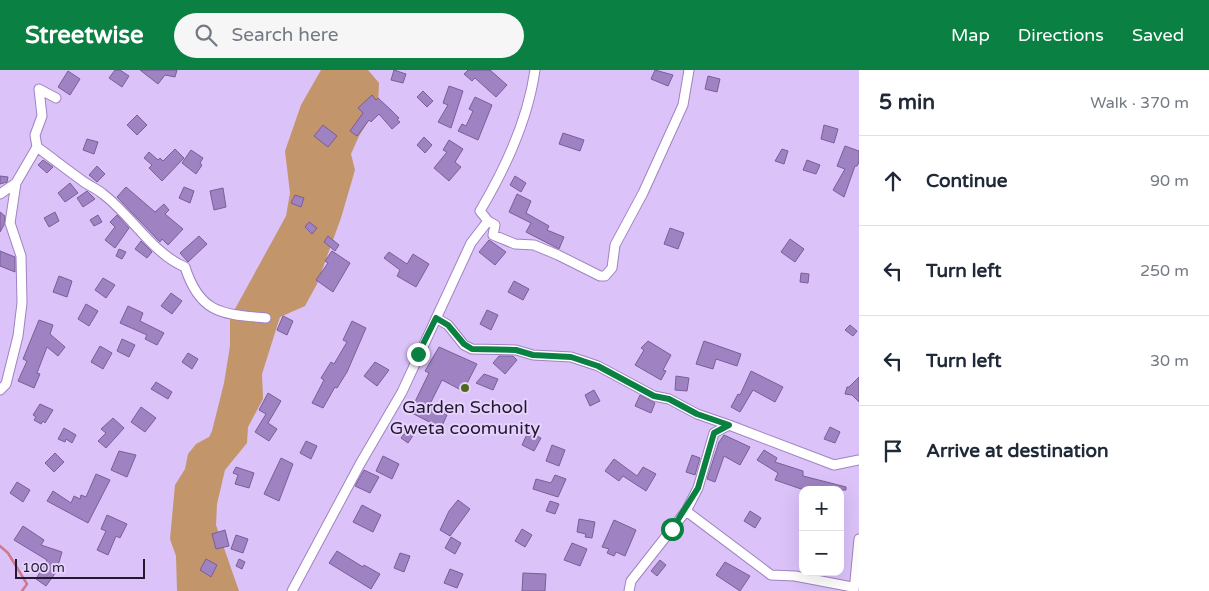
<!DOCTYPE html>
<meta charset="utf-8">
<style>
:root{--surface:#fff;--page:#f6f6f7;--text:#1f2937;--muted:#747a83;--line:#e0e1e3;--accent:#0b8043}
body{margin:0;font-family:"Varela Round",sans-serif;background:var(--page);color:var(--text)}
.controls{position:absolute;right:15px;bottom:15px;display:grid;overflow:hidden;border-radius:10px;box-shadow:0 5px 20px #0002}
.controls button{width:45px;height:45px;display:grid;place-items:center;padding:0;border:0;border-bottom:1px solid var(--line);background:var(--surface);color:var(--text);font:25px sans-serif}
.scale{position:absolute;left:15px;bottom:12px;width:130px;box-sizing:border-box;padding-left:5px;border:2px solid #241831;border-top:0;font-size:14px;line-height:18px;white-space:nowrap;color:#241831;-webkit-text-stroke:4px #e5d3fc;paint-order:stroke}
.stop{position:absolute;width:15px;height:15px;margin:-11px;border:4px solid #0b8043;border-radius:50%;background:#fff}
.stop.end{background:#0b8043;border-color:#fff;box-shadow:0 1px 5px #0008}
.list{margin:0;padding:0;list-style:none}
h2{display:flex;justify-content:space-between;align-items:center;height:65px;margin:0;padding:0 20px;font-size:21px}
h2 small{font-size:16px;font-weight:400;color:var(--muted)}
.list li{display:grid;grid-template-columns:32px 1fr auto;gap:15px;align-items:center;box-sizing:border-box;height:90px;padding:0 20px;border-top:1px solid var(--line)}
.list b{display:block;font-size:19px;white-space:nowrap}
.list em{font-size:16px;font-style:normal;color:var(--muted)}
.icon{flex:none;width:28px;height:28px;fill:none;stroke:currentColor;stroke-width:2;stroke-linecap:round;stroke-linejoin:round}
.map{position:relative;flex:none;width:859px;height:521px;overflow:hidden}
header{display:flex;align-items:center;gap:30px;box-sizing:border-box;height:70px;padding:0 25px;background:var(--accent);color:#fff}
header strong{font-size:24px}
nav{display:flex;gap:28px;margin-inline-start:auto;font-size:18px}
.search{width:350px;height:45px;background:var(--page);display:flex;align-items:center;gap:12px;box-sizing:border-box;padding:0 18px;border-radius:28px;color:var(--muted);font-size:19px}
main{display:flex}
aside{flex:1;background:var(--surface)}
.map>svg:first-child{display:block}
.green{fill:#c2956a}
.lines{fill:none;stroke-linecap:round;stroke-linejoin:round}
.stream{stroke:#d0798d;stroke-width:2.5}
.building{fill:#9f82c1;stroke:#7a5d99}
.street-casing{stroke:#a082c1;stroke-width:11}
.street{stroke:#fff;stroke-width:9}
.route{stroke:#0b8043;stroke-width:6}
.poi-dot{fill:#506819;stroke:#e5d3fc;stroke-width:2}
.labels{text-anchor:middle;stroke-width:4;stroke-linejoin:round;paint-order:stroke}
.poi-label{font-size:18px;fill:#241831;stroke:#e5d3fc}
</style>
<header>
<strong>Streetwise</strong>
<div class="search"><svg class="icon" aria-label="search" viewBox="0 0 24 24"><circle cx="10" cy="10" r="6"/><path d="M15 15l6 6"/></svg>Search here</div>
<nav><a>Map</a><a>Directions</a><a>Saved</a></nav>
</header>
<main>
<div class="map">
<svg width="859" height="521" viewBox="0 0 859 521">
<rect width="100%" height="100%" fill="#dbc3f9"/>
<path class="green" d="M321,0H368L379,13L378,36L359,66L351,84L355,100L341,148L317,214L305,236L280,247L262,304L263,329L248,357L247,373L225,400L217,434L216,455L239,521H177L176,486L170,469L175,415L185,399L188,384L196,374L209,367L212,361L224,313L230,276V248L286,146L290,123L285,81L301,35Z"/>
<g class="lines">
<path class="stream" d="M0,476L8,483L27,514L22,521"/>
</g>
<path class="building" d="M115,0H120L129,6L122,17L109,8Z
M140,0H177L175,7L165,5L158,14Z
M394,0L406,4L403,13L391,10Z
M468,0H490L507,15L496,27L475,8L472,11L464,4Z
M655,0L673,5L668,16L651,9Z
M68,1L80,9L70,25L58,17Z
M708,6L720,9L717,22L705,19Z
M449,16L463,21L451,58L438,52L448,35L443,33Z
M423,21L433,31L427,37L417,27Z
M372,25L376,30L378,28L392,41L399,48L397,50L400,52L392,59L379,44L371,52L369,50L357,66L350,61L363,43L358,38Z
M475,27L492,35L478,70L458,61L462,54L466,56L473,41L469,39Z
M137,45L147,55L137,65L127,55Z
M323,55L337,66L328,77L314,66Z
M824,55L838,59L834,73L821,69Z
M563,63L584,70L580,81L559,74Z
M424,67L432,75L425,83L417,75Z
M87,69L98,72L94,84L83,80Z
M449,70L463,79L455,92L461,97L449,111L434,98L447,82L443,80Z
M845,76L859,81V92L857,96H855L844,127L833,120L845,99L837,96Z
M175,79L184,88L162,111L149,98L152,95L144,88L149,82L158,90L160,88L163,91Z
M782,79L788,81L784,94L775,91Z
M191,80L203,88L200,93L202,95L196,104L182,93Z
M43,90L53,97L47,103L38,95Z
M807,90L820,95L816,104L803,100Z
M97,96L105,104L97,112L89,105Z
M0,106L8,107L7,112L0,114Z
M515,106L526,113L521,122L510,115Z
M70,113L78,123L65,132L58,123Z
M126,117L155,142L164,134L169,140L165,144L183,159L168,175L162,169L160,172L157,169L117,127Z
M184,117L194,121L190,133L179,128Z
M223,118L226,137L214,140L210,121Z
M87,121L95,129L83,137L77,128Z
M517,124L531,131L526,143L549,156L547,160L564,167L559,179L526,162L531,153L509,142Z
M295,125L304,128L301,137L291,133Z
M0,142L5,146L4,155L0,162Z
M55,142L59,151L49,157L44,148Z
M98,145L102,152L94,156L90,150Z
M117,145L129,158L115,178L105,170L115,157L110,152Z
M309,152L317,158L312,164L305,157Z
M670,158L684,163L678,179L664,174Z
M199,166L207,174L188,192L180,183Z
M328,166L339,175L335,181L324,172Z
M790,169L804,179L795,192L781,182Z
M489,170L506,182L495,195L479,182Z
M141,171L152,182L147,188L135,179Z
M119,179L126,182L122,189L116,186Z
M0,181L15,187V202L0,196Z
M332,181L350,193L333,222L316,210L328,193L325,191Z
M389,182L407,194L413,184L429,194L416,217L397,206L400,200L384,188Z
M801,203L809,204L808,213L800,212Z
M59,206L72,211L67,227L53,222Z
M103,208L115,215L106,228L95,220Z
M514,211L529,219L523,230L508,222Z
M171,223L182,231L172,244L161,236Z
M86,234L98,241L89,256L78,249Z
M128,236L143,243L140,251L164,263L157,275L145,269L147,265L120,253Z
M487,240L498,245L491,260L480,254Z
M283,246L293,251L287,265L277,260Z
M39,250L53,255L50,264L65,277L58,286L47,277L37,303L40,304L34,318L18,311L27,291L23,289Z
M352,251L366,258L347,302L337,318L335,317L323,338L312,333L324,310L321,308L331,292L334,294L347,272L343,270Z
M850,255L857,261L853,266L845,260Z
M122,269L135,275L129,287L117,281Z
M648,271L671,285L663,300L666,301L661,310L635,295L644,280L641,278Z
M704,271L741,284L737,296L716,289L713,299L696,294Z
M100,276L112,283L103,299L91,292Z
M439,277L477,294L463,321L442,310L429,336L447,345L441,358L410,342L429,303L425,301Z
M188,283L198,289L192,299L182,292Z
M499,286H513L517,290L505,304L493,293Z
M375,292L389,300L377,316L364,306Z
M751,301L783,317L775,332L753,320L740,342L731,337L738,324L740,325Z
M484,304L498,309L493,320L476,313Z
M676,306L689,308L687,321L675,320Z
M859,307V332L852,325L845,324L847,317H849Z
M156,312L172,322L168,329L151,319Z
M594,320L600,331L590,336L585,325Z
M268,323L281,331L268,353L277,359L269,371L255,362L266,344L259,340Z
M640,325L655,333L651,343L635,336Z
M40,334L53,340L45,353L43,351L41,354L34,350L36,347L33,345Z
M141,337L156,348L145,362L131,352Z
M113,348L124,358L106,378L98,371L106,363L101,359Z
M830,357L840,362L835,373L824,369Z
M64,358L76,365L72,373L66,369L65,372L58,369Z
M407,360L414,364L408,373L401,368Z
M528,362L541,368L534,381L522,375Z
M724,365L750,377L740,395L724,386L715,412L707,409L719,372Z
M306,371L317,376L311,389L300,383Z
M552,375L565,380L559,396L546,391Z
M764,380L777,388L775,392L803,401V406L846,417V420H804L775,410L778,403L757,390Z
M119,381L136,385L127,407L111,400Z
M55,383L64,392L54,402L45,393Z
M692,385L700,388L695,405L686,402Z
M383,386L399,394L392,409L376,401Z
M281,388L293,394L279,431L264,424Z
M614,389L637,406L643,397L656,404L646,421L623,406L619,411L605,401Z
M236,397L254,403L249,418L235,414L238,405L233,403Z
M364,400L379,407L370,423L355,416Z
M96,404L110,410L88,453L47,431L53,421L71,433L74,426L80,429L81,425L86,427Z
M555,405L566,409L558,427L533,419L536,409L551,413Z
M17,412L30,420L23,432L10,423Z
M458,430L470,439L450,466L440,460L449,441Z
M550,431L559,434L555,444L546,441Z
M362,435L381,445L373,462L353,452Z
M750,441L761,448L755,458L744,451Z
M107,445L127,454L120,468L116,466L108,485L97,480L106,461L101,459Z
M579,449L595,452L592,468L585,467L586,464L577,462Z
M614,450L636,460L625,486L616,482L614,486L607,483L609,479L602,477Z
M23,456L44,470L41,475L62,482L56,502L46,516L36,509L47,490L14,470Z
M522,459L532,465L525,477L515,471Z
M225,460L229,476L216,479L212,464Z
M236,465L248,469L243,483L231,479Z
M451,467L461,473L455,484L445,478Z
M572,473L587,479L580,496L564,490Z
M337,481L363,497L364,495L380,504L371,519L329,493Z
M400,483L410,486L404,502L394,498Z
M206,489L217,495L211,507L200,500Z
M239,489L245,492L242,499L236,496Z
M660,490L666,495L657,506L651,501Z
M725,492L750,506L740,521L716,505Z
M450,499L463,504L457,518L444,513Z
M523,503L546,504L545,521H522Z"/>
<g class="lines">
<g class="street-casing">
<path id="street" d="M37,77C52,88 66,99 80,109C87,115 96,118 103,124C131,145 153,184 185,197C200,244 222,244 266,248
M0,124L16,113
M488,151L480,141C505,99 528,49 535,0
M436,248L448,255L464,275L472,279L516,280L533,285L571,287L598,296L654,326L669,329L697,344L729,355
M0,320L6,314L18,266L22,233L21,186L10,153L16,113L37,77L35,65L42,46L39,19L56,28
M686,441L771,505L795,506L852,517
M292,521L360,394L402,322L471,173L488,151L495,155L493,165L515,174L534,175L558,185L600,206H605L612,198L615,175L643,123L683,35L689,0
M629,521L631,511L686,441L698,418L714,363L729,355L834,395L859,390
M854,521L859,469"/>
</g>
<use href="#street" class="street"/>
</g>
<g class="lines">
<path class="route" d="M418,284L436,248L448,255L464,274L472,279L516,280L533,285L571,287L598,296L654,326L669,329L697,344L729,355L714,363L698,418L672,459"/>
</g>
<circle class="poi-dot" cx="465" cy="318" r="5"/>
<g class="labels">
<g class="poi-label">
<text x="465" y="343">Garden School<tspan x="465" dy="21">Gweta coomunity</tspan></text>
</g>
</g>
</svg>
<div class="controls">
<button>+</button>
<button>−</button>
</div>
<div class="scale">100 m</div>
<div class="stop" style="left:672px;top:459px"></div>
<div class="stop end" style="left:418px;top:284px"></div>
</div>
<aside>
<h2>5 min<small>Walk · 370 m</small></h2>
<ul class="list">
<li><svg class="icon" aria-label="ahead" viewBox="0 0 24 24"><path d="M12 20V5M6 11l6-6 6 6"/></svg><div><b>Continue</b></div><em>90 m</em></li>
<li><svg class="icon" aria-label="left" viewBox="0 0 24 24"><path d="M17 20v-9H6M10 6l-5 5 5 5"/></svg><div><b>Turn left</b></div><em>250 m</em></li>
<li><svg class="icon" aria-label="left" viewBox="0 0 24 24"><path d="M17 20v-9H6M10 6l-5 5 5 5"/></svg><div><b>Turn left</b></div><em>30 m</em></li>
<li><svg class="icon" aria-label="arrive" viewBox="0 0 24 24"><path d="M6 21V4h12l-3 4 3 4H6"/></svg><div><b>Arrive at destination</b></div></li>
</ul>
</aside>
</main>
